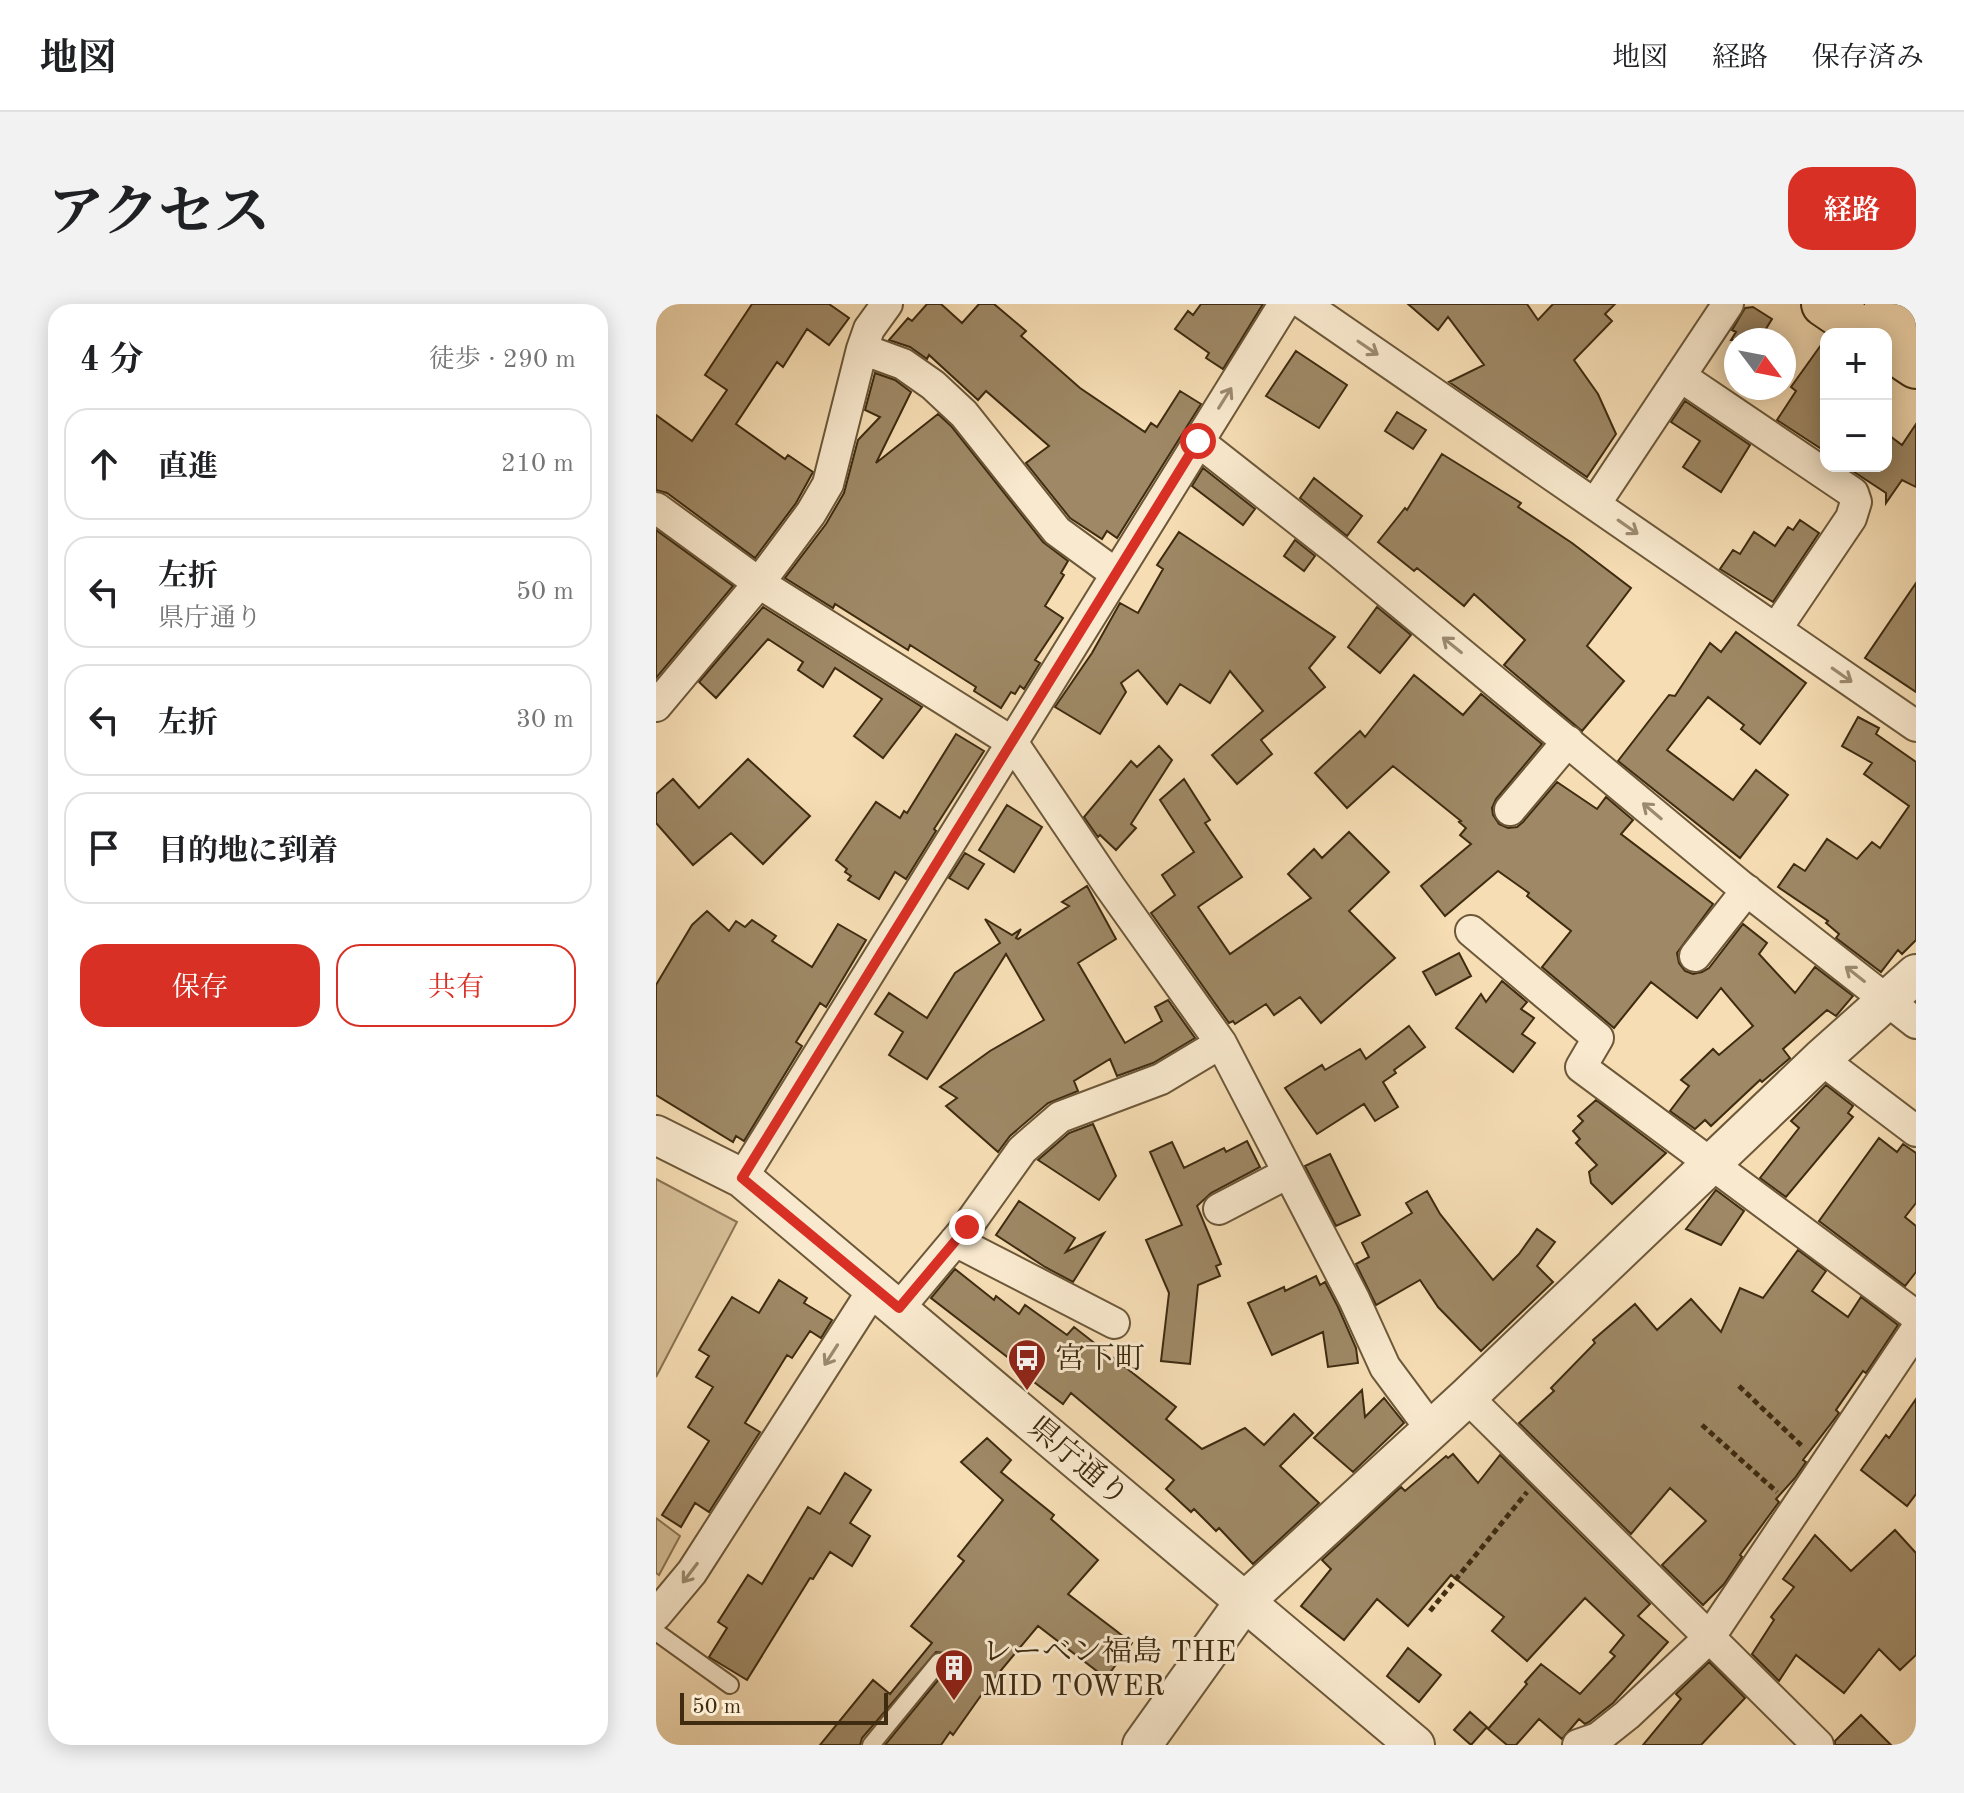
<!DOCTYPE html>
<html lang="ja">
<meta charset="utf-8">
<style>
:root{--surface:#fff;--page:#f2f2f2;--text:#202124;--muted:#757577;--line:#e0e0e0;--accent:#d93025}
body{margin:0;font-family:"Old Standard TT","Noto Serif JP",serif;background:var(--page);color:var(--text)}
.controls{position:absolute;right:24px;top:24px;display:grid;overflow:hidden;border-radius:16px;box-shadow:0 4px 20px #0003}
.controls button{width:72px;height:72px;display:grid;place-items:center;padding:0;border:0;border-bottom:2px solid var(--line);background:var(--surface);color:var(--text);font:40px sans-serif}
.compass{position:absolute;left:1068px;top:24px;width:72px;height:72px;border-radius:50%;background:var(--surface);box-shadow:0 4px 20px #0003;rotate:122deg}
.scale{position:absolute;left:24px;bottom:20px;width:208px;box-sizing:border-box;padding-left:8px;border:4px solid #3e2b10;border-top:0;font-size:22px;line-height:28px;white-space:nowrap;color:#3e2b10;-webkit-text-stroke:6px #f9e9ce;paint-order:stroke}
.stop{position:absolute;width:24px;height:24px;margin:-18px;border:6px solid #d93025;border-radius:50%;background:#fff}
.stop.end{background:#d93025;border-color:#fff;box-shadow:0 2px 8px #0008}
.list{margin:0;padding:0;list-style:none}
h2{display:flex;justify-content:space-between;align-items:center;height:104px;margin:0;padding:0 32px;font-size:34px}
h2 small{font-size:26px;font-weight:400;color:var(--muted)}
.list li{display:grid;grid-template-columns:52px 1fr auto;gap:24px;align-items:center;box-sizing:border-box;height:112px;margin:0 16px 16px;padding:0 16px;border:2px solid var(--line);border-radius:24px}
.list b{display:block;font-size:30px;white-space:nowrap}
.list p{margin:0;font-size:26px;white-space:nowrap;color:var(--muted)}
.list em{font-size:26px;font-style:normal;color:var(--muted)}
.actions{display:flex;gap:16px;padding:24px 32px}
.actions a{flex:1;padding:18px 0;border:2px solid var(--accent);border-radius:24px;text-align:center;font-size:28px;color:var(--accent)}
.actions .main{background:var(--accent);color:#fff}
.icon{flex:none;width:44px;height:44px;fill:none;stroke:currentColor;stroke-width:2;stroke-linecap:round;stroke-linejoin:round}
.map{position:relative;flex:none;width:1260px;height:1441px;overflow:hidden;border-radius:24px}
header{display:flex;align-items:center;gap:48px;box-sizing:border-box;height:112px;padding:0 40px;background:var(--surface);border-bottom:2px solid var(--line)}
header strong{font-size:38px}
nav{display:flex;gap:44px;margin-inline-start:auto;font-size:28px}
.intro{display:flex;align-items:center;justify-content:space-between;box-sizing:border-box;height:192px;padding:0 48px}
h1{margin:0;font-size:56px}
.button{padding:20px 36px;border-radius:24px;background:var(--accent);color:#fff;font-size:28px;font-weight:700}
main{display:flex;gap:48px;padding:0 48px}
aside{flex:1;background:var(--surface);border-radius:24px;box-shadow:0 4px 20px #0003}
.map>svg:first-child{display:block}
.green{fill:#d7bf98;stroke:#8a7554;stroke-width:2}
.building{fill:#9e8865;stroke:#3e2b10;stroke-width:2}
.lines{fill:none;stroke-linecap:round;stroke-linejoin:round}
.service-casing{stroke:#6c5839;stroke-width:20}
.minor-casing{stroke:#6c5839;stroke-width:34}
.tertiary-casing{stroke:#6c5839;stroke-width:42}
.trunk-casing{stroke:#3e2b10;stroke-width:48}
.path{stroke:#3e2b10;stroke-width:5;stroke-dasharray:6 4;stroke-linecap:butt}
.service{stroke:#f9e9ce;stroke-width:16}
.minor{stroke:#f9e9ce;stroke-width:30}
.tertiary{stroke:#f9e9ce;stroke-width:38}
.trunk{stroke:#f6ddb4;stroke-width:44}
.oneway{stroke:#9c8a6f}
.route{stroke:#d93025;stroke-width:10}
.labels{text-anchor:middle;stroke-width:6;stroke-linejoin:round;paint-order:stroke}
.poi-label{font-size:30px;fill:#3e2b10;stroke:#f9e9ce;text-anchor:start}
.street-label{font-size:30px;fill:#3e2b10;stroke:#f9e9ce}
</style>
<header>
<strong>地図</strong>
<nav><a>地図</a><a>経路</a><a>保存済み</a></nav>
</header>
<div class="intro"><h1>アクセス</h1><a class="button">経路</a></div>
<main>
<aside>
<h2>4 分<small>徒歩 · 290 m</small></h2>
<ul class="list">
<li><svg class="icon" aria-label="ahead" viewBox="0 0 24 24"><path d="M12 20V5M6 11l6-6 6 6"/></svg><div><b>直進</b></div><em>210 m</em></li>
<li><svg class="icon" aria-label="left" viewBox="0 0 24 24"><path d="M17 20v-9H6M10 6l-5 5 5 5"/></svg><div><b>左折</b><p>県庁通り</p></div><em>50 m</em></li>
<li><svg class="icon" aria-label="left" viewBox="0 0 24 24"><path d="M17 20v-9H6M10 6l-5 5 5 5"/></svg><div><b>左折</b></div><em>30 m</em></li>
<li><svg class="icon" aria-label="arrive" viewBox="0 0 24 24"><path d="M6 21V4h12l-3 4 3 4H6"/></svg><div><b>目的地に到着</b></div></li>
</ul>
<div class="actions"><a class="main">保存</a><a>共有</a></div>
</aside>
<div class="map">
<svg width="1260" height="1441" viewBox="0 0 1260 1441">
<rect width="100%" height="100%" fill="#f6ddb4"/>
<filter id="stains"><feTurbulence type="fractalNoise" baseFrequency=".0025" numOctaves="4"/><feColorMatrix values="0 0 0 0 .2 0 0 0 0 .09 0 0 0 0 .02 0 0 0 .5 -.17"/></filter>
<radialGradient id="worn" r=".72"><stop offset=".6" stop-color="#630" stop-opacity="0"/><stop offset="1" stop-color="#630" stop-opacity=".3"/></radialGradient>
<path class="green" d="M0,875L81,918L0,1073Z
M0,1214L24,1232L3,1271L0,1269Z"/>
<path class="building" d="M96,0H173L193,14L173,41L151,25L127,63L121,58L80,120L129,155L132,151L157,168L140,199L99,254L11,189L0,186V111L36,137L71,86L49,71Z
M271,0H285L306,19L323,0H338L370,27L365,32L424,84L489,128L495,119L501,123L524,87L545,100L461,234L451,227L446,235L414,214L370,159L393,142L330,87L322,96L273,51L271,55L254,43L233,36L252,14L256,17Z
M545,0H607L567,65L550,54L553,49L519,25L532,7L537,11Z
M752,0H871L882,16L897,0H959L949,10L956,17L918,56L942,90L960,130L931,173L793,78L828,61L792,13L782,26Z
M1097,3L1116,15L1103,36H1075L1080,28L1076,26L1089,4Z
M1170,34V148L1121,116L1140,87L1135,83Z
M640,47L691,81L663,124L610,92Z
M219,69L239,76L255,88L220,159L282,110L295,122L387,238L412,257L405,269L408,271L389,302L407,314L379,356L384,359L368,385L364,382L359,390L355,388L345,404L318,387L320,383L254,341L252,346L179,300L177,304L129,274L170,220L188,189L202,136L224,113L209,106Z
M1029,97L1094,141L1065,188L1027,163L1044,137L1015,118Z
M741,108L770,126L757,145L729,127Z
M1260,120V183L1246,176L1230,199V189L1189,162H1230V129L1246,141Z
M786,150L865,199L862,203L916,239L975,284L931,342L968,377L926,427L848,361L869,336L818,290L808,302L761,264L758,267L722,238L749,204L751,206Z
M547,164L599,205L587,221L536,182Z
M658,174L706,212L691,232L644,194Z
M1144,216L1163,229L1117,298L1064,265L1077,246L1084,250L1098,228L1119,242L1132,223L1137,226Z
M0,226L77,282L0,374Z
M523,228L679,333L653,364L669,383L605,436L616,450L581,480L556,451L607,407L574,367L554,399L524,380L511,400L482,366L465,379L470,388L444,430L399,403L436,349L464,299L482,309L507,265L501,261Z
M639,236L659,252L648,267L628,252Z
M1260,279V388L1209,354Z
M107,303L266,403L227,454L198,432L226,395L179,364L167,383L142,366L147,358L112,335L60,394L43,378Z
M721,303L755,331L724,369L692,343Z
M1080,328L1150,379L1104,440L1085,425L1088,421L1052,393L1011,446L1077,496L1100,466L1132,491L1084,554L962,457L1013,391L1019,392L1054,339L1065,348Z
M758,371L807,411L825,390L886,440L840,495L836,504L837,511L843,520L852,524L861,523L867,518L901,478L941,505L950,493L977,516L965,530L1057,600L1021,649L1023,659L1029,667L1037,670L1046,668L1053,664L1087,620L1111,639L1103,650L1139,689L1159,663L1197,692L1180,712L1171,706L1127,745L1134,754L1106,778L1104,776L1055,822L1049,816L1039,825L1014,807L1033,782L1025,776L1057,745L1063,751L1097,722L1065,684L1041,714L995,678L958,724L886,663L915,627L871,592L873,589L842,567L789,612L765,582L815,540L804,531L810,524L803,518L805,517L737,462L691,504L659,469L704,427L709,433Z
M1202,413L1223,424L1220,430L1260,458V636L1246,650L1242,646L1225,668L1180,634L1183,630L1170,619L1172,617L1122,583L1138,560L1149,567L1171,535L1201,555L1216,538L1224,544L1253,502L1208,470L1216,459L1186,442Z
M300,430L328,447L278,525L280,527L250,575L239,568L223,595L192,576L195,572L189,568L191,565L180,556L220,498L244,514L248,507L251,509Z
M503,442L516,456L475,520L480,524L460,546L444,531L442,533L428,513L475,457L481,463Z
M92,455L154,512L107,560L75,529L37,561L0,519V490L17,475L43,504Z
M528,475L554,516L549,519L586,573L542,603L574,650L655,594L632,570L658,545L666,554L693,528L733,568L693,607L739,654L665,719L644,693L618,711L610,700L579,720L577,717L573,719L495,609L519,591L506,571L538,548L504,496Z
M351,501L386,523L358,568L323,546Z
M309,549L328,560L312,585L293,574Z
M431,582L460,635L422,659L469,739L506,717L499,703L512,696L539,734L497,759L461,772L454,755L418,777L422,787L392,799L354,832L342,848L290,802L301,794L284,783L334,747L388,716L350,650L271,775L233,751L247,728L219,710L233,689L271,714L299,669L344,639L329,615L356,631L365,625L360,634L362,635L413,602L406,598Z
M51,607L73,627L80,617L89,623L96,616L120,632L116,637L156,663L182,620L210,636L170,703L164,699L140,738L146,742L88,837L80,832L77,838L0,791V681L36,621Z
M803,649L815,672L780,691L767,668Z
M846,677L871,698L865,705L878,714L866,730L879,739L857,768L800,724L825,690L830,698Z
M753,722L769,743L738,766L740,769L727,778L742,803L719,817L708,800L661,830L629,784L666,761L669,766L704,745L710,755Z
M1170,781L1197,802L1192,809L1197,813L1130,893L1104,874L1143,824L1135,817Z
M940,796L1010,849L956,900L935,879L933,868L941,861L920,839L924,835L917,827L927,817L922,812Z
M437,820L460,872L443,896L382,856L413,829Z
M1223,834L1241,848L1247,840L1260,849V899L1249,913L1260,922V968L1249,982L1163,917Z
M591,837L604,863L555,889L541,902L565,960L560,962L564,972L542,981L534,1060L505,1057L513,989L490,936L526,921L494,848L516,838L528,864L568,844L570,848Z
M674,850L704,911L680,922L649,862Z
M1060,886L1088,907L1065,941L1030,925Z
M771,887L784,910L837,976L863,950L881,925L899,938L881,962L897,978L825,1047L782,1003L764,976L720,1001L700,960L713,953L706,939L756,909L750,899Z
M363,897L419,934L410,948L448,929L417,978L389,963L340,931Z
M1142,946L1170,967L1156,987L1192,1013L1205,993L1242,1021L1210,1069L1207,1067L1180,1106L1183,1109L1147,1156L1150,1158L1139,1174L1120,1195L1123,1198L1084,1251L1086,1253L1068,1280L1047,1301L1006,1261L1050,1217L1014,1184L975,1230L863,1119L898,1087L895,1084L939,1039L937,1036L979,1000L1001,1026L1035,995L1065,1028L1084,984L1107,994Z
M299,965L338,996L340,992L363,1010L369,1001L411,1031L418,1023L520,1103L510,1115L546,1145L589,1124L608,1141L638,1110L657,1129L624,1162L663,1199L597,1260L563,1224L560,1227L538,1205L535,1208L510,1185L518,1176L415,1089L407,1100L374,1075L376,1072L275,994Z
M660,972L664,981L669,978L682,1003L700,1044L702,1059L672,1063L667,1028L616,1051L592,999L628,983L629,987Z
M123,976L151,994L148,999L176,1016L165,1034L154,1027L136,1054L131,1051L89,1119L104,1128L53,1208L39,1199L25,1223L6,1211L53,1137L32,1123L57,1083L40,1073L53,1052L43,1046L76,993L103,1009Z
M706,1086L709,1113L728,1094L748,1119L697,1168L658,1134Z
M1260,1095V1190L1251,1202L1205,1166L1230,1131L1233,1134Z
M331,1134L355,1156L345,1168L398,1211L395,1215L442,1256L412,1290L476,1339L450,1374L382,1322L331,1383L297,1431L294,1428L285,1441H229L292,1364L293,1353L289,1349L280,1348L206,1434L204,1441H164L217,1376L234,1390L276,1339L255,1322L308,1257L302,1252L347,1196L305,1158Z
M797,1150L822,1179L844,1151L994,1300L982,1312L1012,1338L957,1399L933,1418L929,1420L923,1415L906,1435L883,1415L860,1441H851L832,1425L871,1380L869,1378L885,1360L924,1390L959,1352L954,1348L968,1331L929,1294L871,1357L836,1327L848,1313L795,1271L752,1322L721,1295L688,1336L645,1302L675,1265L666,1256L745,1183L749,1187L790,1152L792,1154Z
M189,1169L215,1186L194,1219L214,1232L196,1262L174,1248L157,1275L154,1274L91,1376L53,1353L71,1324L62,1318L92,1271L106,1280L152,1203L164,1210Z
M1239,1226L1260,1249V1351L1244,1366L1223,1345L1188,1389L1140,1351L1123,1377L1096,1350L1118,1316L1115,1313L1138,1283L1127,1275L1159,1231L1195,1267Z
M752,1344L785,1371L763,1398L731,1372Z
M1053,1358L1089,1394L1045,1441H987L1025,1395L1020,1390Z
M814,1408L831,1423L815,1441L798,1426Z
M1205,1411L1235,1441H1179V1437Z"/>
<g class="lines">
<g class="service-casing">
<path id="service" d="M0,1328L74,1381
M215,1441L283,1358"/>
</g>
<g class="minor-casing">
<path id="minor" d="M648,0L1260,422
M206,45L247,60L277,81L308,110L401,227L460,270
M1024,72L1197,189L1200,198L1195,214L1120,325
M542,137L683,248L1085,582L1260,719
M939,200L1072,0
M0,204L103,279L356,438L454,583L565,739L698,995L729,1063L775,1125
M0,402L103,279L155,209L172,180L206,45L213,25L231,0
M854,506L912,437
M815,627L942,734L925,763L1260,1012
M1039,652L1091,586
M1165,755L1260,827
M86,874L628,0
M563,905L632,869
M299,937L458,1019
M243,1004L311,923L366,846L404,813L505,775L565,739
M811,1093L1162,1441
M0,1311L36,1268L217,986
M922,1441L942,1434L971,1411L1053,1334L1260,1026"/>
</g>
<g class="tertiary-casing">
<path id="tertiary" d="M0,831L86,874L759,1441
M486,1441L589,1297L811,1093L1165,755L1260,670"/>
</g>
<g class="trunk-casing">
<path id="trunk" d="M1168,0L1212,30
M1231,0L1260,19
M1230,42L1260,62"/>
</g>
<path class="path" d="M1083,1082L1147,1143
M1046,1121L1121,1188
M774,1307L871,1188"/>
<use href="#service" class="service"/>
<use href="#minor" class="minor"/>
<use href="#tertiary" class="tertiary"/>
<use href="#trunk" class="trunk"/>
</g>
<defs><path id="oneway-shaft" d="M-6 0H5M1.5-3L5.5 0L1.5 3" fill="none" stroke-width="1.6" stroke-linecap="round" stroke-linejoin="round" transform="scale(2)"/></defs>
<g class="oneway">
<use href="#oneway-shaft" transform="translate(712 44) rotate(34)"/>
<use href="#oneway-shaft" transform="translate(569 94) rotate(-58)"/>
<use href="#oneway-shaft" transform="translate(972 223) rotate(35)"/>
<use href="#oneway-shaft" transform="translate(796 341) rotate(-141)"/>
<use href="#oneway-shaft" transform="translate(1186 371) rotate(35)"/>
<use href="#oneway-shaft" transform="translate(996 507) rotate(-140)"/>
<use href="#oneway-shaft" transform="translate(1199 670) rotate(-142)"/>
<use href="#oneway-shaft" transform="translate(175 1051) rotate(123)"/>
<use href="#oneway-shaft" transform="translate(34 1269) rotate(127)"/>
</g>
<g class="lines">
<path class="route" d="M311,923L243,1004L86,874L542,137"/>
</g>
<defs>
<g id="bus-pin" transform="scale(2)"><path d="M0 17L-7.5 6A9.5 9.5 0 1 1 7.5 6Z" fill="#8f2418" stroke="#f9e9ce"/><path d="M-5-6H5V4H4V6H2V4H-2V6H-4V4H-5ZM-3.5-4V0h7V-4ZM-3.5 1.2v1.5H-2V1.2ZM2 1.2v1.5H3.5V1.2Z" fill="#fff"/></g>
<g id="building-pin" transform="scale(2)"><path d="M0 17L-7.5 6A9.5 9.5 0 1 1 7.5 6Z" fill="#8f2418" stroke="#f9e9ce"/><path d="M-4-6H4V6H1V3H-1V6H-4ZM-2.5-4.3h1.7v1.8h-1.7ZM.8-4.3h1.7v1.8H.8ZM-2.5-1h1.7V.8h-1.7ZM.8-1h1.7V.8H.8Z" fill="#fff"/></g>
</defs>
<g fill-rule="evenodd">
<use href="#bus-pin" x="371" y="1054"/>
<use href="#building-pin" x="298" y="1364"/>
</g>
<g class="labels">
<g class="poi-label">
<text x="399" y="1064">宮下町</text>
<text x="326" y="1357">レーベン福島 THE<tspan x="326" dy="34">MID TOWER</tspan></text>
</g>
<g class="street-label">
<text transform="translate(423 1157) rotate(40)" y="10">県庁通り</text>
</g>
</g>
<rect width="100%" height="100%" filter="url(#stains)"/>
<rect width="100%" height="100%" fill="url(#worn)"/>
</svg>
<div class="controls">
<button>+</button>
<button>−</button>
</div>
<svg class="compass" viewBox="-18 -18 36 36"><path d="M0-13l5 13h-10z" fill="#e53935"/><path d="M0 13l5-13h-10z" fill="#757577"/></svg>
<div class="scale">50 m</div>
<div class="stop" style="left:542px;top:137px"></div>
<div class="stop end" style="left:311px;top:923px"></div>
</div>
</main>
